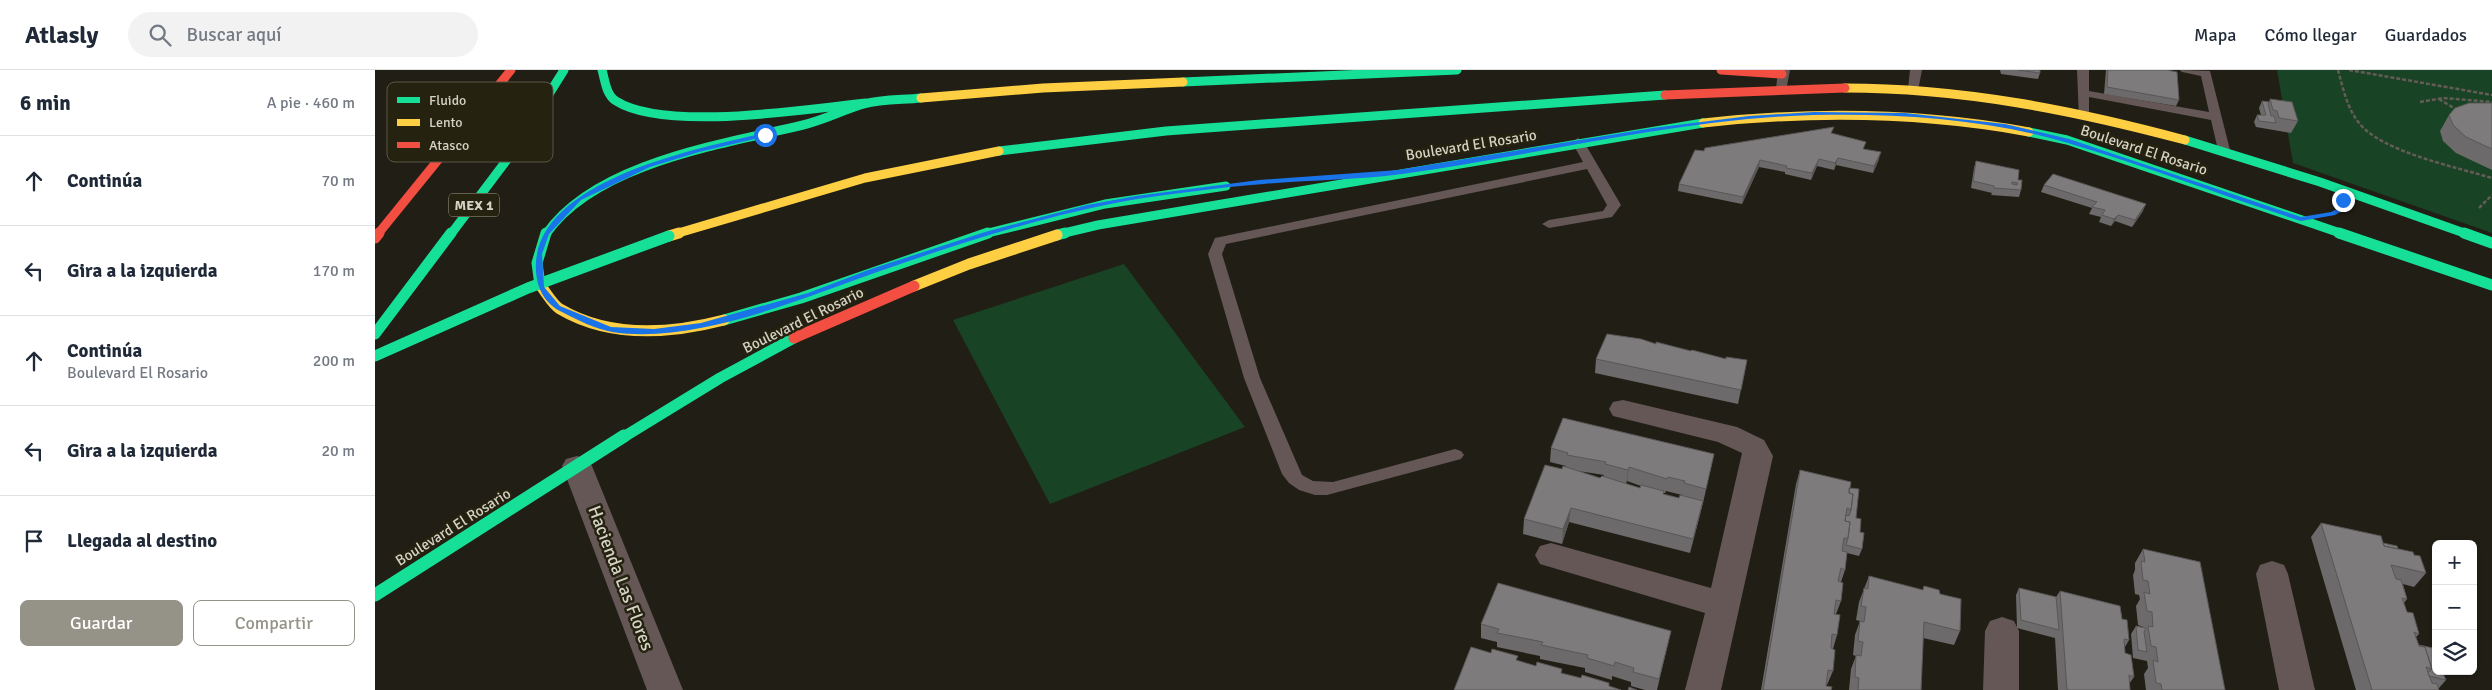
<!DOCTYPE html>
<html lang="es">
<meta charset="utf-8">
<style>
:root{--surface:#fff;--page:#f2f2f3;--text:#1f2937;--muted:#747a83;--line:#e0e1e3;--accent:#959388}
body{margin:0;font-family:Signika,sans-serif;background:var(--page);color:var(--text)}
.controls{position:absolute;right:15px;bottom:15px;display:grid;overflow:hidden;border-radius:8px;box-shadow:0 1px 4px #0004}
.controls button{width:45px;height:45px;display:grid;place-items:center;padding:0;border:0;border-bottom:1px solid var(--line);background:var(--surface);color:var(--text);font:25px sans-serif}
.stop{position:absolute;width:15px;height:15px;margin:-11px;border:4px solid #1a73e8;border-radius:50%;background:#fff}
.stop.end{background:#1a73e8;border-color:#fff;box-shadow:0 1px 5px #0008}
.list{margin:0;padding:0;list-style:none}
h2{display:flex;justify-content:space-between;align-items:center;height:65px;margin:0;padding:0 20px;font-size:21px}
h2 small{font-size:16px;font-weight:400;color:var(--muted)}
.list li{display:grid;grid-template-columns:32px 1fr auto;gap:15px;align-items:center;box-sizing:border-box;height:90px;padding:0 20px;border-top:1px solid var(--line)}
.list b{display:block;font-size:19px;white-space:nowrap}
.list p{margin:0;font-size:16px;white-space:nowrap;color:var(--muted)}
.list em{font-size:16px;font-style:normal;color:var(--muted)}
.actions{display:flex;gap:10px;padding:15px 20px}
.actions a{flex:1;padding:11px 0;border:1px solid var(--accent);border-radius:8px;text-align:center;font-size:18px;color:var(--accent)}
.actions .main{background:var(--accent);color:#fff}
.icon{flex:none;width:28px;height:28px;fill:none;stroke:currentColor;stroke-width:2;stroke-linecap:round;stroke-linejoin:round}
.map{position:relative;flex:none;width:2117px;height:620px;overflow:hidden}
header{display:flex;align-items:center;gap:30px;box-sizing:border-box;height:70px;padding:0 25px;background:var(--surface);border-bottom:1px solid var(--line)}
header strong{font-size:24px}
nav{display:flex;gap:28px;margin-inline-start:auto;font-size:18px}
.search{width:350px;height:45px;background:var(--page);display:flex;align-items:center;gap:12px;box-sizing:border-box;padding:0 18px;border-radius:28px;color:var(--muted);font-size:19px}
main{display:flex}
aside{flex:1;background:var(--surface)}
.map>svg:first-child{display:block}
.green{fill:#184325}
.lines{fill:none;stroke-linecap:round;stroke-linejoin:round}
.path{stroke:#655c58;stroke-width:2.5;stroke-dasharray:4 2;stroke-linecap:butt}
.lane{fill:#645756;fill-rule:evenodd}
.street{fill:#645756;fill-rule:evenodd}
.fast-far2{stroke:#16e098;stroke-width:9}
.fast-far1{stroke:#16e098;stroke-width:11}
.fast{stroke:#16e098;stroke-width:13}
.slow-far1{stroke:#ffcf43;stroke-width:9}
.slow{stroke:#ffcf43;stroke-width:11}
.jam-far1{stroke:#f24e42;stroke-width:9}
.jam{stroke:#f24e42;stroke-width:11}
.fast-bridge{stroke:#16e098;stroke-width:11}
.wall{fill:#6c6a6a;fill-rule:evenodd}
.shaded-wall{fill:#585656}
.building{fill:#7d7b7b;stroke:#585656;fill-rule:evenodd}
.route{fill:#1a73e8}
.labels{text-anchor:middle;stroke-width:5;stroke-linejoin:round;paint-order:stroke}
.shield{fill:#262210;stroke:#a09d8f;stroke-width:1}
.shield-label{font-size:14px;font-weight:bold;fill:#d4d2c6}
.street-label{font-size:15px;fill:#d4d2c6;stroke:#262210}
.near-street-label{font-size:18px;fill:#d4d2c6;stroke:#262210}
.key{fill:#262210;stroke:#5a5747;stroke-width:1}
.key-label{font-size:14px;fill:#d4d2c6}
</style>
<header>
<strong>Atlasly</strong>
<div class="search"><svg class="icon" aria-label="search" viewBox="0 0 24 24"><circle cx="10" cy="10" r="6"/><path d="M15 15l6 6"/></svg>Buscar aquí</div>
<nav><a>Mapa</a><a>Cómo llegar</a><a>Guardados</a></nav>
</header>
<main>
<aside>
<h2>6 min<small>A pie · 460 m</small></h2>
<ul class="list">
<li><svg class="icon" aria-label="ahead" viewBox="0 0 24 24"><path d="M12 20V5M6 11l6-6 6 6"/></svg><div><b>Continúa</b></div><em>70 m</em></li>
<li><svg class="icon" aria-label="left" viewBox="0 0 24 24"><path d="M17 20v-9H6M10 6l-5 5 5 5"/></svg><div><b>Gira a la izquierda</b></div><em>170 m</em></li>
<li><svg class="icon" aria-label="ahead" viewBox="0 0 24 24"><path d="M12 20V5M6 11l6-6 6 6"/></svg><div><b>Continúa</b><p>Boulevard El Rosario</p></div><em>200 m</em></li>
<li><svg class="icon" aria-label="left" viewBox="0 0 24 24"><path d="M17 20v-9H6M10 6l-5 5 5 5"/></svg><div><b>Gira a la izquierda</b></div><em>20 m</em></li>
<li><svg class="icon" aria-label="arrive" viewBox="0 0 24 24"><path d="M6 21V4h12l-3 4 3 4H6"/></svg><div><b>Llegada al destino</b></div></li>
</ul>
<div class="actions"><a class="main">Guardar</a><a>Compartir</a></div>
</aside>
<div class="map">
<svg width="2117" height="620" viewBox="0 0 2117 620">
<rect width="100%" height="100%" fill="#211e15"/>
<path class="green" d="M1902,0H2117V163L1918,93Z
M749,194L870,357L675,434L578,250Z"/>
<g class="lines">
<path class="path" d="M1963,0C1968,18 1972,38 1984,53C2007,82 2081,97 2117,108
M1974,0L2117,25
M2064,29L2082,40
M2045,32L2068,28L2117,32
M2104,138L2117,125"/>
<path class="lane" d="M1403,0H1415L1411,21L1407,22L1401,19Z
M1535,0H1547L1543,21L1539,22L1533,19Z
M1702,0H1714V21L1834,42L1826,6L1807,2L1805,0L1835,1L1855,80L1849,84L1843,80L1836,50L1714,27V45L1708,49L1704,48Z
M1203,68L1209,72L1246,135L1237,147L1174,158L1167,154L1174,150L1228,141L1232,135L1212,99L851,174L847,184L885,308L927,405L938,411L958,412L1080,379L1086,381L1089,385L1086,389L952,425H940L924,420L914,413L907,404L869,308L833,184L840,168L1208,92L1197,72Z"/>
<path class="street" d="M1248,330L1362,357L1389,370L1398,386L1346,620H1310L1330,543L1165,494L1160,485L1165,476L1176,473L1336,518L1367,383L1343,372L1238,346L1234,339L1238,332Z
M202,386L213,389L217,396L308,620H272L187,396L191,389Z
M1897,491L1909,495L1913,504L1940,620H1904L1881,504L1885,495Z
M1627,547L1639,551L1644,561V620H1608L1610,561L1615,551Z"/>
<path class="fast-far2" d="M227,0C230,10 231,25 241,31C290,62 432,39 491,33
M808,12L1082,0
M1654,62L1692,70L1968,164
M1810,70L1945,112L2092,164
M624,81L791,61L1290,25
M76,164L137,83L189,0
M171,164C220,93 348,74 428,55C449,50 468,40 489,34C507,29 528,30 546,28
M609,164L730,134L851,116
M685,164L723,155L1328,53"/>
<path class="fast-far1" d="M1964,163L2117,215
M2089,163L2117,173
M682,165L690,163
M165,215L162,193L171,163
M349,250L426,228L613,163
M0,264L76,163
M247,368L345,308L419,268"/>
<path class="fast" d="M0,525L249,366"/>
<path class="slow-far1" d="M1470,18C1587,18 1698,40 1810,70
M546,28L668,18L808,12
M1328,53C1438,41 1545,42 1654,62
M300,164L490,108L624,81"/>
<path class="slow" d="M294,166L304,163
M165,215C171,222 177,234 185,239C234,268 295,264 349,250
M539,216L594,194L682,165"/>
<path class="jam-far1" d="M1346,0L1407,4
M1290,25L1470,18
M3,164L136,0"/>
<path class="jam" d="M0,168L4,163
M419,268L539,216"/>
<path class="fast-bridge" d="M0,286L153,218L294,166"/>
</g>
<path class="wall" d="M1625,0H1665V3L1663,9L1626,4Z
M1731,0H1792L1804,30L1801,36L1729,24Z
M1895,29L1923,51L1916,63L1881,57L1879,52L1882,45H1886L1884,38L1887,31L1894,32Z
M2117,33V100L2081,83L2068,71L2065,61L2074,45Z
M1457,64L1489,79L1504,89L1498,103L1461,95L1459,100L1442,96L1436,110L1410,104V102L1384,97L1367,134L1303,121L1304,114L1329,81Z
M1601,91L1643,110L1646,120L1644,127L1616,125L1617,123L1596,118L1599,98Z
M1669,115L1768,141L1757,157L1740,151L1736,156L1724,152L1726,147L1714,144L1717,138L1666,122Z
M1316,281L1351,289L1372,290L1363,334L1220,303L1221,289Z
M1176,378L1339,384L1328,433L1315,483L1194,452L1187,474L1148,464L1149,449L1187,399L1191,397V396L1175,392ZM1203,401L1229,405L1228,406L1225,408ZM1252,411L1266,416L1265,418L1251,414ZM1291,421L1307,425H1306L1304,428L1288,424V423H1290Z
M1425,400L1474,418L1485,462L1487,479L1484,486L1472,483L1470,500L1466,512V531L1461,544L1462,565L1458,579V601L1452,615H1451V616L1456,620H1386L1421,414Z
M1946,453L2008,473L2039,485L2051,503L2039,517L2028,514L2032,529L2029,533L2032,542L2044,564L2041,567L2044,575L2071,610L2064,618V620H1981L1936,467Z
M1768,479L1850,620H1771L1769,604L1773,598L1772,591L1758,588L1756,564L1761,556L1768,558V557L1763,555L1761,536L1765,529L1764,525L1760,524L1758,505L1760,500V493Z
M1494,506L1548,520L1549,516L1565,524L1585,561L1579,575L1548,568L1546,620H1474L1476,599L1481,586L1478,585L1480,565L1485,551L1481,550L1484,532Z
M1644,518L1681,527L1685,521L1747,549L1754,570L1750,577V583L1759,607L1754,614L1755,620H1683L1680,568L1642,558L1641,525Z
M1106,554L1296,561L1282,620H1270L1256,616V612L1237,606V610L1210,602V598L1165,589V586L1122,577V572L1106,568Z"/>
<path class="shaded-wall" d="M1506,82L1504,89L1498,103L1499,96Z
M1463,88L1461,95L1459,100L1460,93Z
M1444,89L1442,96L1436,110L1437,103Z
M1385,90L1384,97L1367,134L1368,127Z
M1771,134L1768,141L1757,157L1760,150Z
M1743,145L1740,151L1736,156L1739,149Z
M1254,397L1252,411L1251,414L1253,400Z
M1328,431L1325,445L1315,483L1318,469Z
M1196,438L1194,452L1187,474L1188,459Z"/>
<path class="building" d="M1643,0H1665V3Z
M1733,0H1792L1802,2L1804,30L1732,17Z
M1895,29L1917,32L1923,51L1904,48L1902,41L1898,40Z
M1887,31L1894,32L1893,34L1896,46H1899L1901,53L1884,51L1882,45H1891Z
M2094,33H2117V79L2091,67L2078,55L2074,45L2080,38Z
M1459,57L1456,63L1491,72L1488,79L1506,82L1499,96L1463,88L1460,93L1444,89L1437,103L1411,98L1412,96L1385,90L1368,127L1304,114L1320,80L1329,81L1330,78Z
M1601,91L1644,100L1643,110H1647L1646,120L1619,118V116L1598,111ZM1637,112L1643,113L1642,115L1637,114Z
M1678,104L1771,134L1760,150L1743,145L1739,149L1727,145L1730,140L1717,137L1722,132L1669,115Z
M1232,264L1266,269L1281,274V272L1316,281L1317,280L1351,289V287L1372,290L1366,320L1221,289Z
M1188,348L1339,384L1331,419L1309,413L1310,411L1293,407L1292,409L1254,397L1253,400L1230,394L1231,392L1192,385L1193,383L1176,378Z
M1170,395L1187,399L1188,396L1225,408L1227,406L1265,418L1266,415L1289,421L1288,424L1304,428L1305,425L1328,431L1318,469L1196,438L1188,459L1149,449Z
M1425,400L1476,412L1474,423L1478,424L1476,440L1472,438L1470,451L1475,452L1473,468H1469L1467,481L1472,482L1470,500L1466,498L1463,511L1468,513L1466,531L1461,530L1459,544L1465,545L1462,565L1457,564L1456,578L1460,580L1458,601L1453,600L1451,616L1457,617L1456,620H1388Z
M1474,418L1484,419L1481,448L1486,449L1485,462L1489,463L1487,479L1471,475L1473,468L1475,452L1470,451L1471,445L1474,446L1476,440L1478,424L1474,423Z
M1946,453L2006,466L2009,476L2038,482L2039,485L2045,486L2051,503L2016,495L2021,509L2026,510L2032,529L2027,528L2032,542L2038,543L2044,564L2039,562L2044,576L2050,577L2057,599L2051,597L2057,613L2062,614L2064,620H1997Z
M2008,473L2022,476L2023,479L2009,476Z
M1768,479L1825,492L1850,620H1787L1786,614L1781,613L1778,590L1783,592L1781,577L1776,576L1773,556L1778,557L1777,542L1772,541L1769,522L1775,524L1773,511L1768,510L1766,491L1770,492Z
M1494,506L1548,520L1549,516L1564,520L1565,524L1586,529L1585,561L1549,552L1546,620H1483L1484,608L1480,607L1481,585L1486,586L1488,572L1483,571L1485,551L1489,552L1491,537L1486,536L1489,518L1493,519Z
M1123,513L1296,561L1284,609L1258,602L1259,598L1240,592L1239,596L1212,588L1213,585L1166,575L1168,572L1122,563L1124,559L1106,554Z
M1644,518L1681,527L1684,560L1646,550Z
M1685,521L1745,536L1747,549L1752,550L1754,570L1749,569L1750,583L1756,585L1759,607L1754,605L1755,620H1692Z
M1761,556L1771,558L1769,562L1772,582L1763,580Z
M2044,575L2058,578L2061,585V601H2067L2071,610L2054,606L2053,603L2057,599L2050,577L2044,576Z
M1096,577L1116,583L1117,579L1143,586L1141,590L1161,596L1162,592L1187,599L1186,603L1206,608L1207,605L1234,613V616L1246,620H1079Z
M1254,617L1262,620H1253Z"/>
<path class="route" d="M1439,42L1530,43L1630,54L1694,69L1926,147L1956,142L1964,138L1965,130L1968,128L1972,130L1971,139L1960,145L1926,151C1848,126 1771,96 1693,73C1614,49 1522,43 1439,45C1300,49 1164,85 1027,104C982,110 935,110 889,114C847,117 804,123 762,129C675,144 588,172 505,201C428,228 319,275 237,262C221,259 202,250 187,242C170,234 162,219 161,201C155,111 323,78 390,63L392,66L324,82L275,97L206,130L174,164L167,184L169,217L185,236L236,257L279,259L326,253L433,223L496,199L610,162L712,135L761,126L884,110L1023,100L1278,58L1374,46Z"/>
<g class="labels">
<rect class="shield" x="74" y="123.5" width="50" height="23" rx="4"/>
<g class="shield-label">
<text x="99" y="140">MEX 1</text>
</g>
<g class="street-label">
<text transform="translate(1096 75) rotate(-9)" y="5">Boulevard El Rosario</text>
<text transform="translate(1769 80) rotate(18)" y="5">Boulevard El Rosario</text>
<text transform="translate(428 250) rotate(-26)" y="5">Boulevard El Rosario</text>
<text transform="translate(78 457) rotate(-32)" y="5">Boulevard El Rosario</text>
</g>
<g class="near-street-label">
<text transform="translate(246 508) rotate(69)" y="6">Hacienda Las Flores</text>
</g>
</g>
<rect x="12" y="12" width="166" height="80" rx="8" class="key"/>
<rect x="22" y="27" width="23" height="6" fill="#16e098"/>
<rect x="22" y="49" width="23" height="7" fill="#ffcf43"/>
<rect x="22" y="72" width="23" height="6" fill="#f24e42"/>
<g class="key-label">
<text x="54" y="35">Fluido</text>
<text x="54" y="57">Lento</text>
<text x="54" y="80">Atasco</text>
</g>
</svg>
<div class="controls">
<button>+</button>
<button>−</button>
<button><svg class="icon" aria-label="layers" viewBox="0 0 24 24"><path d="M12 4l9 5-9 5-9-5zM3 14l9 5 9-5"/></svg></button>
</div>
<div class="stop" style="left:390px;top:65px"></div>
<div class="stop end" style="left:1968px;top:130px"></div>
</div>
</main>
